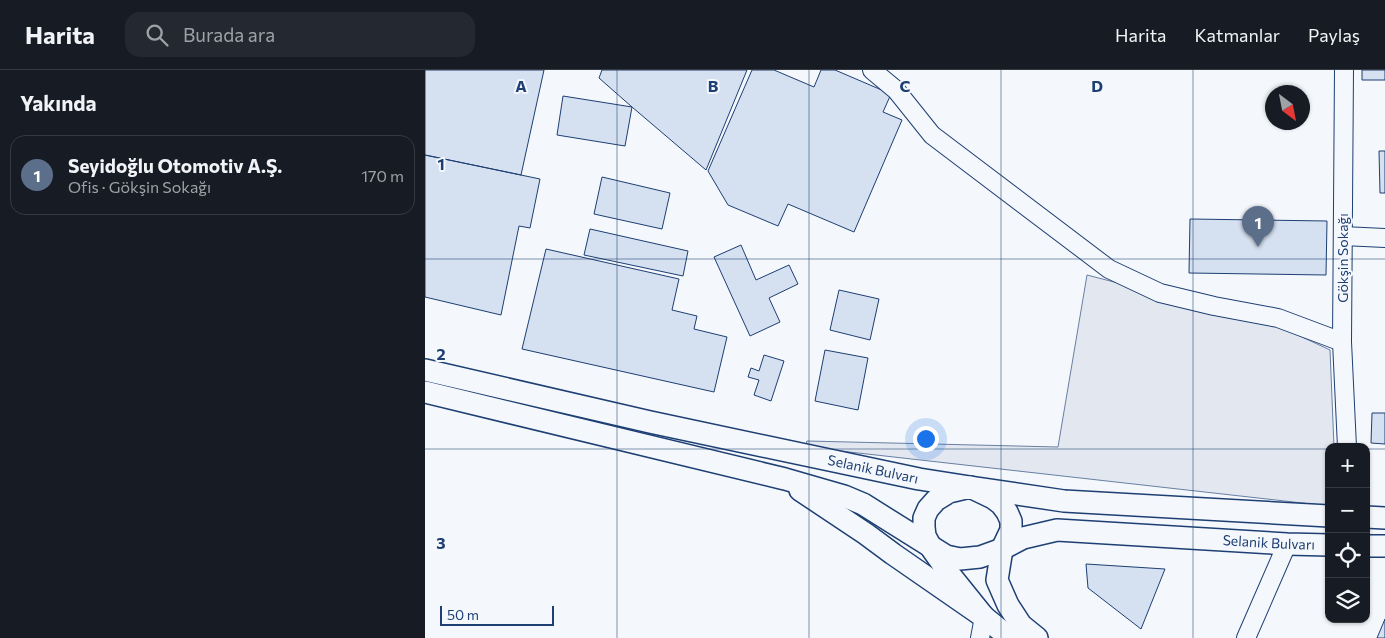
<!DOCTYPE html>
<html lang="tr">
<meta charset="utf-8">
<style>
:root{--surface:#171b24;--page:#242831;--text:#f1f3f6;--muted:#9ea1a6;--line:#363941;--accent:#b45309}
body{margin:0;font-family:Commissioner,sans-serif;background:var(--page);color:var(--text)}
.controls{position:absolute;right:15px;bottom:15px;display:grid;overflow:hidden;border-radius:10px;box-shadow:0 1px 4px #0004}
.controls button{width:45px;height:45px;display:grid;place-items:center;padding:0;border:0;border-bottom:1px solid var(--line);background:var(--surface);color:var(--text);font:25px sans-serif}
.compass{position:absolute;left:840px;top:15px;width:45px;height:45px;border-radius:50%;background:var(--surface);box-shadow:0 1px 4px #0004;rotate:148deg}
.scale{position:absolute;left:15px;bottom:12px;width:114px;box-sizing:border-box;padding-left:5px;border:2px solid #1d3f73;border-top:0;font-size:14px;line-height:18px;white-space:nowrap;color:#1d3f73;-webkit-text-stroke:4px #f4f7fb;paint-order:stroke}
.you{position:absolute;left:500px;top:368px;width:18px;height:18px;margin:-12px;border:4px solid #fff;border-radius:50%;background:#1a73e8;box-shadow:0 0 0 8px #1a73e833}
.badge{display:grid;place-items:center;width:32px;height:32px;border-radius:50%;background:var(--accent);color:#fff;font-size:16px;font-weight:700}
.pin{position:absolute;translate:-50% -41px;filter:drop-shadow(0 1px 2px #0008)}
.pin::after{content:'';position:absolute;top:26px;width:18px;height:15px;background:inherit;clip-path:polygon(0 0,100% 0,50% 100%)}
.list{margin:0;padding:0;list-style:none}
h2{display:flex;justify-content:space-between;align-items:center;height:65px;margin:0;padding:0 20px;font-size:21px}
h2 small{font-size:16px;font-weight:400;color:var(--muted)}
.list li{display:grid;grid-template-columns:32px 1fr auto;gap:15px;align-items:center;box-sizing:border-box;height:80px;margin:0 10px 10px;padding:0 10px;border:1px solid var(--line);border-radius:15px}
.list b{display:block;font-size:19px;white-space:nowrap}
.list p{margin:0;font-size:16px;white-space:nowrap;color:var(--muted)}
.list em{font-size:16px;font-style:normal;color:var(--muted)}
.icon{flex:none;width:28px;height:28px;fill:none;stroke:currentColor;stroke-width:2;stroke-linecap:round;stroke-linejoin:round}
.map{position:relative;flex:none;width:960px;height:568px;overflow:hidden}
header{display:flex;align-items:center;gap:30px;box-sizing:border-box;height:70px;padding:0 25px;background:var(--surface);border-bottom:1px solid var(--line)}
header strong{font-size:24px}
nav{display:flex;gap:28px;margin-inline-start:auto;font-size:18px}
.search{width:350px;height:45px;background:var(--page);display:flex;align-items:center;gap:12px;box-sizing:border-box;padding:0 18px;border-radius:15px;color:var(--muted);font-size:19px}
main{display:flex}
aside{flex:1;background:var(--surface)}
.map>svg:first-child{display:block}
.parking{fill:#e3e8f0;stroke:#687fa3}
.building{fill:#d5e0f0;stroke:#1d3f73}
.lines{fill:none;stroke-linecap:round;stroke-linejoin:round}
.minor-casing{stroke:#1d3f73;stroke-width:20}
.major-casing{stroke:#1d3f73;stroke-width:24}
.minor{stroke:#f4f7fb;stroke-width:18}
.major{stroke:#f4f7fb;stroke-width:21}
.grid{fill:none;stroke:#1d3f73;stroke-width:1;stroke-opacity:0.55}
.labels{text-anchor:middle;stroke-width:4;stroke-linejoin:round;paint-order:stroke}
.street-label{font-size:14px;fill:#1d3f73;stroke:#f4f7fb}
.grid-label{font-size:16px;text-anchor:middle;font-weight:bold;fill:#1d3f73;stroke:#f4f7fb;stroke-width:4;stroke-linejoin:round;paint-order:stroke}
</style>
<header>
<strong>Harita</strong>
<div class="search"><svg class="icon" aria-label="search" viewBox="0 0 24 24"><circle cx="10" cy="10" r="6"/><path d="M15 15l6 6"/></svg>Burada ara</div>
<nav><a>Harita</a><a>Katmanlar</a><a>Paylaş</a></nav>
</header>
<main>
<aside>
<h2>Yakında<small></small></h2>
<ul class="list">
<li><span class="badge" style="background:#5c6f8a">1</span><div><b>Seyidoğlu Otomotiv A.Ş.</b><p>Ofis · Gökşin Sokağı</p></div><em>170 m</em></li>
</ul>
</aside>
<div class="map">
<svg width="960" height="568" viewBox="0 0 960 568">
<rect width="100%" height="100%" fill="#f4f7fb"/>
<path class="parking" d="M662,205L847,253L905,280L909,377H904V436L380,377L382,371L633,377Z"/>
<path class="building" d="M0,0H119L96,105L0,85Z
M177,0H322L281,100L207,37L174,8Z
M327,0H349L389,17L396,0H410L466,24L458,42L477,50L429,162L363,134L353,156L303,135L283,101Z
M937,0H960V10H937Z
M138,26L207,37L200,76L132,65Z
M954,81H960V123H955Z
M0,85L115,109L105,158L94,156L76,245L0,227Z
M177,107L245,123L237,159L169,144Z
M765,149L902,151L901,205L764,203Z
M165,159L263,181L258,206L159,185Z
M316,175L331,210L364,195L373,214L344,228L355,252L325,266L289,187Z
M121,179L254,209L247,240L272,246L269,259L302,267L289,322L97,279Z
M414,220L454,229L445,270L405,260Z
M400,280L443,288L433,340L390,331Z
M339,285L359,291L346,331L329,325L334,310L323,307L326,298L334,301Z
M947,343H960V374L946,373Z
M661,494L740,499L716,559L663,518Z
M960,549V568H952Z"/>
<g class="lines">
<g class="minor-casing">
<path id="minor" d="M447,0L471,20L507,65L684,199L735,223L789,236L853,248L917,272
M919,0L917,272L922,377
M918,166L960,168
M555,568L559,547
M821,568L862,474"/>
</g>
<g class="major-casing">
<g id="major">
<path id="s1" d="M0,300L225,352L494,409L545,417L639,431L904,446"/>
<path id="s2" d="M0,322L360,409L419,426L438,434L521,486L535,489L555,487L577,479L598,468L632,460L862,474L904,475"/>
<path d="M375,420L441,464L468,484L559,547L585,568"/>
<path d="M941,447L960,448"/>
<path d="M941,476H960"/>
<path d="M559,547L526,506L507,479L500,466L499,457V448L503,439L511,430L524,422L545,417L568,428L576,434L582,442L586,451V460L577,479L572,510L583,535L596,555L612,568"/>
</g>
</g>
<use href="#minor" class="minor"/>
<use href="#major" class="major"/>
</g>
<path class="grid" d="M192,0V568M384,0V568M576,0V568M768,0V568M0,189H960M0,379H904M941,379H960"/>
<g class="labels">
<g class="street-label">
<text transform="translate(918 188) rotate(-90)" y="5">Gökşin Sokağı</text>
<text dy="5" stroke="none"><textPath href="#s1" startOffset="459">Selanik Bulvarı</textPath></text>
<text dy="5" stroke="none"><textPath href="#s2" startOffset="879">Selanik Bulvarı</textPath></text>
</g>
</g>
<g class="grid-label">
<text x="96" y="22">A</text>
<text x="288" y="22">B</text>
<text x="480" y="22">C</text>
<text x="672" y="22">D</text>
<text x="16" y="100">1</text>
<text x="16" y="290">2</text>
<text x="16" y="479">3</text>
</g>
</svg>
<div class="controls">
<button>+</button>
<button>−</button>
<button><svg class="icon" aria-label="locate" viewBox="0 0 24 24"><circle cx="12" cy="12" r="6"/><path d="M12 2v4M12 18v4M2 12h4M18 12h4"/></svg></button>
<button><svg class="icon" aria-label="layers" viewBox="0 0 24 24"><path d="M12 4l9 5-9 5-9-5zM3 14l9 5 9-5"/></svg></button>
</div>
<svg class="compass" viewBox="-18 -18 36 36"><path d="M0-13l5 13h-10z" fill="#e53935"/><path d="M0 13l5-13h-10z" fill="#9ea1a6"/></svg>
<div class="scale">50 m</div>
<div class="you"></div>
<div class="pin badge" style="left:833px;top:177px;background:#5c6f8a">1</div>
</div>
</main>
